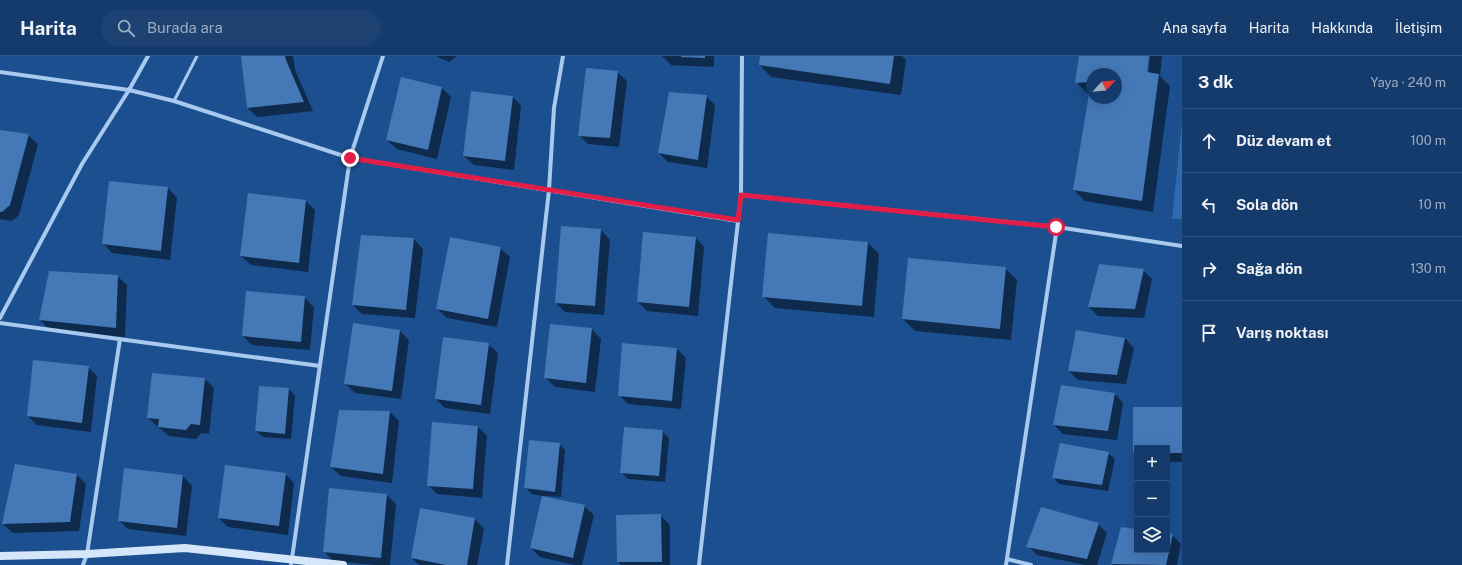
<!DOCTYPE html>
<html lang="tr">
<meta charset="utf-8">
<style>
:root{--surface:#143b6b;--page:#1d4271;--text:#f1f3f6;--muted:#9dadc1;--line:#33557e}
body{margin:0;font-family:"Public Sans",sans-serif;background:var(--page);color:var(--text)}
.controls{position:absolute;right:12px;bottom:12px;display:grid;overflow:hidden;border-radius:0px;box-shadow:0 4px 16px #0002}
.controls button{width:36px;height:36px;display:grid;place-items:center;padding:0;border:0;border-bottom:1px solid var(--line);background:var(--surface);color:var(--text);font:20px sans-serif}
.compass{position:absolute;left:1086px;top:12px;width:36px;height:36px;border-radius:50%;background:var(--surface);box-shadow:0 4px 16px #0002;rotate:64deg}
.stop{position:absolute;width:12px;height:12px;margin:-9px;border:3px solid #e11d48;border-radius:50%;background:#fff}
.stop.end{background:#e11d48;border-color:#fff;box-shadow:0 1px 4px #0008}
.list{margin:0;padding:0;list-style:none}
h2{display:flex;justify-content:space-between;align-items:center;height:52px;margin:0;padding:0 16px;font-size:17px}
h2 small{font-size:13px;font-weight:400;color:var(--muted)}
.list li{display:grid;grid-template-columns:26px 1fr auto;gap:12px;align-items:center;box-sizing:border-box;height:64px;padding:0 16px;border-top:1px solid var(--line)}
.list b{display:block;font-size:15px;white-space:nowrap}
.list em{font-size:13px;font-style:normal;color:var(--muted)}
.icon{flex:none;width:22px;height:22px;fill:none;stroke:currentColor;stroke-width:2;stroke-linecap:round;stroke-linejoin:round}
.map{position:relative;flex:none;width:1182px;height:509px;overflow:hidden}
header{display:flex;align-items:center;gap:24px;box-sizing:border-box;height:56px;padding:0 20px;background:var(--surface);border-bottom:1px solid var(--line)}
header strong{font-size:19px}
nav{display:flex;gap:22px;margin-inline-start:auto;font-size:14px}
.search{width:280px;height:36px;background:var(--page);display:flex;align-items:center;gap:10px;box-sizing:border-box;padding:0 14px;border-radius:22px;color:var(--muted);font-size:15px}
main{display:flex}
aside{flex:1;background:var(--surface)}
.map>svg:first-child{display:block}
.green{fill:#2e69ad}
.shadow{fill:#0007;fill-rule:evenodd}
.building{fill:#4478b7;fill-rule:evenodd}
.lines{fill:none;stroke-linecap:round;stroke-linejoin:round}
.lane{stroke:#a9c9ee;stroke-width:3}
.street{stroke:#a9c9ee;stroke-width:4}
.secondary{stroke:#d6e6fa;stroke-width:8}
.route{stroke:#e11d48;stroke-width:5}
</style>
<header>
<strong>Harita</strong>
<div class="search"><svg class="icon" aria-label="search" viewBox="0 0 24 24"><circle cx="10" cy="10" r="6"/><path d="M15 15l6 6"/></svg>Burada ara</div>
<nav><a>Ana sayfa</a><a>Harita</a><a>Hakkında</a><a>İletişim</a></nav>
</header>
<main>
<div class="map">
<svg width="1182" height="509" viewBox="0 0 1182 509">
<rect width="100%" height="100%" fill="#1b4f8f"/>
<path class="green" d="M1182,66V163H1172Z"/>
<path class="shadow" d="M242,0H293L295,14L313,55L257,61L248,52Z
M436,0H457L449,6Z
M662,0H714V11L671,9Z
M761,0H902L906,4L901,39L771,21L760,9Z
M1080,0H1148L1146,21H1148L1150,0H1162L1160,20L1170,30L1153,156L1085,145L1074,134L1090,38H1088L1076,26ZM1092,18H1116V42H1092Z
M617,16L627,25L619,91L588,88L579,79Z
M442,32L451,41L437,103L397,93L387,84Z
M512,40L521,50L514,114L474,109L464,100Z
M706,40L715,49L707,112L668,106L659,97Z
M0,75L28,79L38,88L19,159L12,165L0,163Z
M168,132L177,142L170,204L112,197L103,187Z
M249,138L306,145L315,154L308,216L251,209L241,200Z
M601,174L610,184L604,259L565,256L556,247Z
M362,180L414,183L423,193L415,262L362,258L353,249Z
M695,181L704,191L698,260L647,255L638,246Z
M868,187L879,198L874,261L775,252L763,240Z
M500,192L510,201L497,271L447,262L437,253Z
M1100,209L1143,214L1152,223L1144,262L1098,260L1089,251Z
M1005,212L1017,224L1011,284L915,275L903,263Z
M117,220L127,229L125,281L49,273L40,264Z
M304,241L314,251L310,294L252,289L243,280Z
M592,273L601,283L595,336L555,331L546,322Z
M400,275L409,284L401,343L355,337L345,327Z
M1125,282L1134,292L1126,328L1078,324L1069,315Z
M488,288L498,297L490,358L445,352L436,343Z
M677,293L686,302L681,353L628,348L619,339Z
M88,311L97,320L91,376L37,369L28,360Z
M205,323L214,332L209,378L201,377L196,383L169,380L148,362Z
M289,333L295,340L291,383L263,381L256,375Z
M1114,337L1123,347L1117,384L1063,378L1054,369Z
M1134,352H1182V406H1167V392H1137V400L1134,396Z
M390,356L399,365L392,427L341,420L331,411Z
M478,371L487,380L482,442L437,438L428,429Z
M662,375L669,382L665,426L628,423L621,416Z
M559,388L565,394L561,441L544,440V441L584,450L594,459L582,509H575L540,501L531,492L543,440L532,438L526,432Z
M1108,397L1115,403L1108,435L1059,428L1053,421Z
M285,418L294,427L288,479L228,471L219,462Z
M77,419L86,428L79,475L13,477L3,468Z
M183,420L192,430L186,480L128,473L119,464Z
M387,439L396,448L390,509H375L333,505L324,495Z
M421,453L475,463L484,473L477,509H419L412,502Z
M660,459L670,469V509H621L618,506Z
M1098,468L1107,477L1097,509H1085L1037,499L1028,490Z
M1137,474V494H1167V478L1172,479L1181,488L1177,509H1113L1112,508Z"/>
<path class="building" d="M241,0H285L286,4L304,46L247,52Z
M681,0H705V2L681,1Z
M760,0H894L890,28L759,9Z
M1079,0H1149L1147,16L1159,18L1142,145L1073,134L1091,26L1075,27ZM1092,18H1116V42H1092Z
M586,12L618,15L610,82L578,80Z
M401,21L442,31L428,94L386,84Z
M471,35L513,40L505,105L463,100Z
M669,36L707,39L698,104L658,97Z
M0,74L29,78L10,149L2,156H0Z
M109,125L168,131L161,195L102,188Z
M248,137L306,144L299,207L240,200Z
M561,170L601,173L595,250L555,247Z
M643,176L696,181L689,251L637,246Z
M768,177L868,186L862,250L762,241Z
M361,179L414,182L406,254L352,249Z
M450,181L501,191L488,263L436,253Z
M908,202L1006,211L1000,273L902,263Z
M1099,208L1144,213L1135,253L1088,251Z
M49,215L118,219L116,272L39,264Z
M246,235L305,240L301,286L242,280Z
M353,267L400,274L392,335L344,328Z
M550,268L592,272L586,327L544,322Z
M1076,274L1125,282L1117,319L1068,315Z
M443,281L489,287L481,349L435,343Z
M622,287L677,292L672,345L618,340Z
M33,304L89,310L82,367L27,360Z
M152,317L205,322L200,369L191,368L186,374L158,371L159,363L147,362Z
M1061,329L1115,337L1108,375L1053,369Z
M259,330L289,332L285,378L255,375Z
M1133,351H1182V397H1167V392H1137V397H1133Z
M339,354L390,355L383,418L330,411Z
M432,366L478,370L473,433L427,430Z
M624,371L663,374L659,420L620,417Z
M529,384L560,387L555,436L524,432Z
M1060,387L1109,396L1102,429L1052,422Z
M15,408L77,418L70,466L2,468Z
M225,409L286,417L279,470L218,462Z
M124,412L183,419L177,472L118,465Z
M329,432L387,438L381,502L323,496Z
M542,440L585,449L573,502L530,492Z
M1041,451L1099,467L1087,503L1026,491Z
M420,452L475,462L467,509H446L411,502Z
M661,458L662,506H617L616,459Z
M1121,471L1137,473V494H1167V477L1173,478L1166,509L1111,508Z"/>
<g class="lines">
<path class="lane" d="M174,45L197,0"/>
<path class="street" d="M0,16L129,34L174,45L350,102L738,165
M741,139L742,0
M0,262L82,108L129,34L148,0
M0,267L320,310
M1007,503L1031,509
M83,509L87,498L120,283
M291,509L350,102L383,0
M507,509L549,134L554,52L563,0
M699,509L741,139L1057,171L1182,190
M1006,509L1057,171"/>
<path class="secondary" d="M0,500L87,498L185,492L343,509"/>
</g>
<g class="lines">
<path class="route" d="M350,102L738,164L741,139L1056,171"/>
</g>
</svg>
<div class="controls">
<button>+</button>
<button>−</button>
<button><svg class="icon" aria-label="layers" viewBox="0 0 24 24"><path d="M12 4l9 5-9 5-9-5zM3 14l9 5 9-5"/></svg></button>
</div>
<svg class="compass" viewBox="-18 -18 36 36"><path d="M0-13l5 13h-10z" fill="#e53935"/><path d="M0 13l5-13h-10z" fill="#9dadc1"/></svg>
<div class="stop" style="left:1056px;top:171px"></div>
<div class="stop end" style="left:350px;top:102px"></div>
</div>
<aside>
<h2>3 dk<small>Yaya · 240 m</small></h2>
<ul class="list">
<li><svg class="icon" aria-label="ahead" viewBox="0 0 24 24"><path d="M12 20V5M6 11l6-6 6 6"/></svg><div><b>Düz devam et</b></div><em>100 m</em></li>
<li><svg class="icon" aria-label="left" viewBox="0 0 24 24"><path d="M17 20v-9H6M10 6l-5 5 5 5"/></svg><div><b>Sola dön</b></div><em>10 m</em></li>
<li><svg class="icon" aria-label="right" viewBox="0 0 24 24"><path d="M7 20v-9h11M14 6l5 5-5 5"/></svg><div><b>Sağa dön</b></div><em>130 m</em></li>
<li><svg class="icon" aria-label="arrive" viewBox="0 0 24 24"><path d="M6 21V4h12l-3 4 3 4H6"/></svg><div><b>Varış noktası</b></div></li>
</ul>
</aside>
</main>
